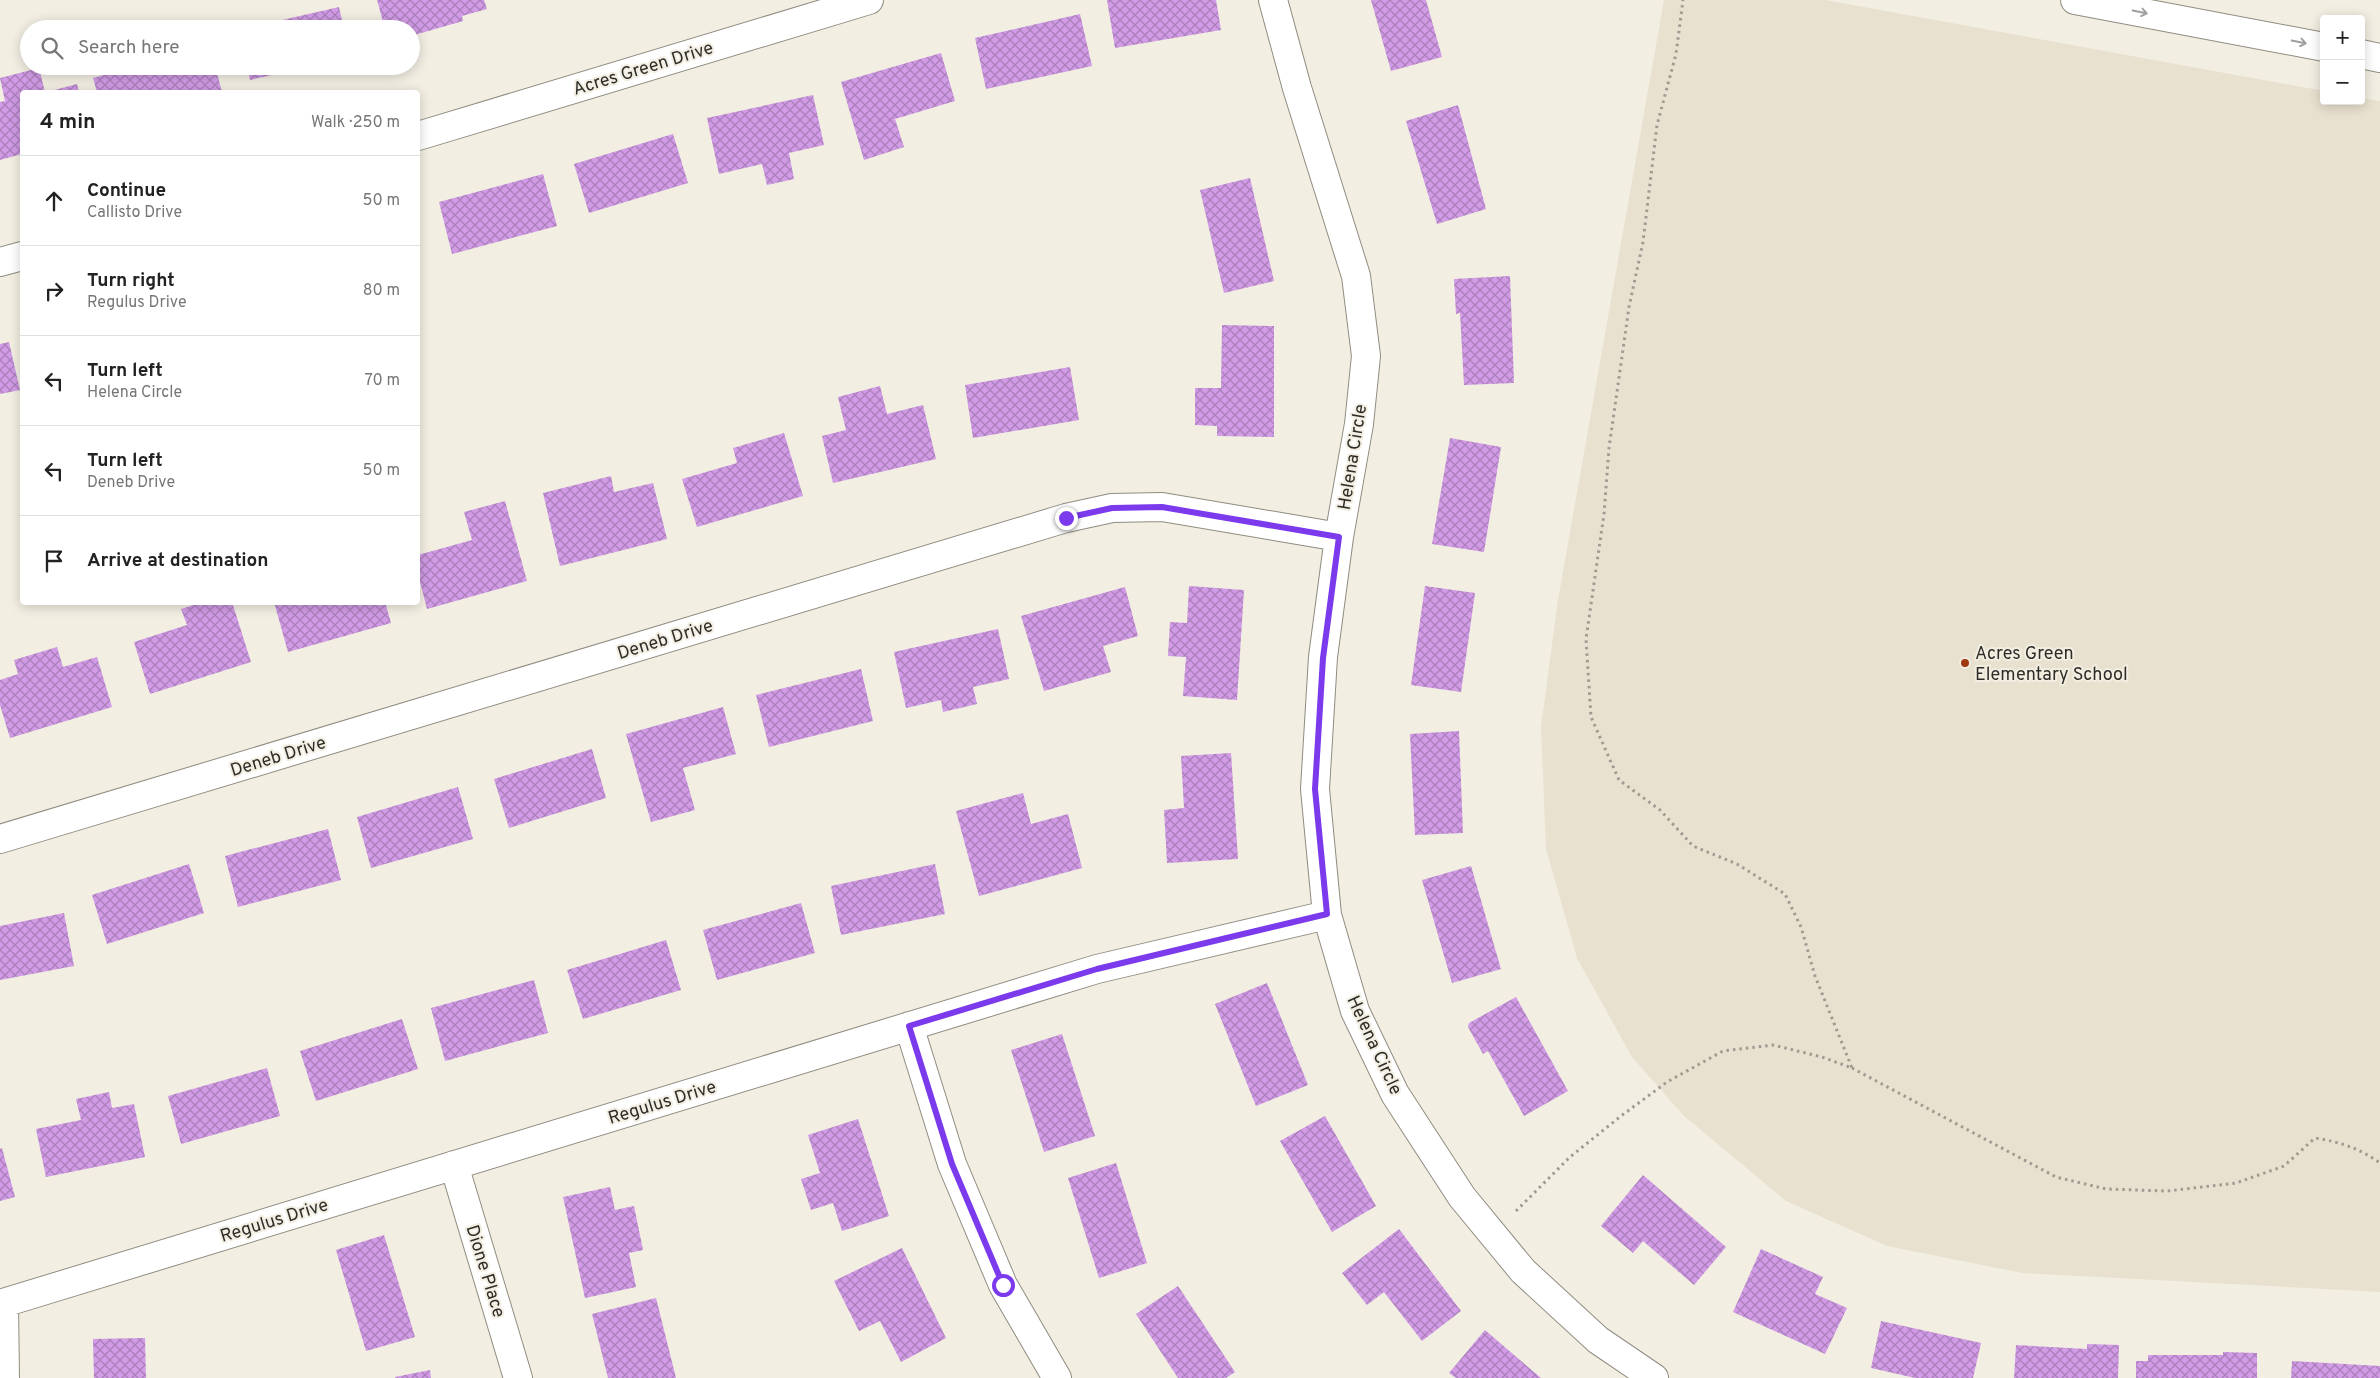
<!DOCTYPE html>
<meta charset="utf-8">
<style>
:root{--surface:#fff;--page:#f6f6f6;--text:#222;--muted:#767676;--line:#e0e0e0}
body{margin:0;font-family:Overpass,sans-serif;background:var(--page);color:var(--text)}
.controls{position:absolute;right:15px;top:15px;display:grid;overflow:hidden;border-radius:5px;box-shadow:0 2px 12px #0003}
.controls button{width:45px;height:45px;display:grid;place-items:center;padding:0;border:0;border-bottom:1px solid var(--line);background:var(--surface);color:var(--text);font:25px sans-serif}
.stop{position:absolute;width:15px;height:15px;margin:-11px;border:4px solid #7c3aed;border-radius:50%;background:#fff}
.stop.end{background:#7c3aed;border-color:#fff;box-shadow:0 1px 5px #0008}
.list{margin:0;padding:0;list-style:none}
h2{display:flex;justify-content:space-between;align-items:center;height:65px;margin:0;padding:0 20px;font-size:21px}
h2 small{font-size:16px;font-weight:400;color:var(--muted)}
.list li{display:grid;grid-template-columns:32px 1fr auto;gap:15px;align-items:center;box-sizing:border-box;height:90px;padding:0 20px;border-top:1px solid var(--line)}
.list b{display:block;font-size:19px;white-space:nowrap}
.list p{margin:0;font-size:16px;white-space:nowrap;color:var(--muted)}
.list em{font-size:16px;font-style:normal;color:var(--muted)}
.icon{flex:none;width:28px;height:28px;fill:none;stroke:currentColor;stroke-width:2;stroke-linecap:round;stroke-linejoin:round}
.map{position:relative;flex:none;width:2380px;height:1378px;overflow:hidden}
.search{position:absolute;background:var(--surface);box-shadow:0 2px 12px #0003;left:20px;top:20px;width:400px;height:55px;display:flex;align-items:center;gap:12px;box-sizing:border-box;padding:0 18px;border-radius:28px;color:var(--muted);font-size:19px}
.panel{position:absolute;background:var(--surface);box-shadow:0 2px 12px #0003;left:20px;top:90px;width:400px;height:515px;border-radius:5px}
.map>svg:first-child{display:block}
.built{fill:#e9e1cf}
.building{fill:url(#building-cross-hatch)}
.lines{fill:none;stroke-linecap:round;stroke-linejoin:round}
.minor-casing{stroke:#908c81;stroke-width:30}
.path{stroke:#9f9b93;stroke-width:3;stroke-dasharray:2.5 4;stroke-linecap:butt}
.minor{stroke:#fff;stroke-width:28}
.oneway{stroke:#a1a09e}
.route{stroke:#7c3aed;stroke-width:6}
.poi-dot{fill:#9f3912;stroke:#f2eee2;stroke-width:2}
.labels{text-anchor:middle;stroke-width:4;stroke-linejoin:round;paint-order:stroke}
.street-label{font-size:18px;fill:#2e2c28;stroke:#f2eee2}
.poi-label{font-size:18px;fill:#2e2c28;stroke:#f2eee2;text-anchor:start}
</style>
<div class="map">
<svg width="2380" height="1378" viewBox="0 0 2380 1378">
<defs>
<pattern id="building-cross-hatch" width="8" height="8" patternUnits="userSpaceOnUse" patternTransform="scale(1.25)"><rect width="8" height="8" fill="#d19be6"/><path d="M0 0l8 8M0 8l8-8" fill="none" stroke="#aa7fba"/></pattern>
</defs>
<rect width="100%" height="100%" fill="#f2eee2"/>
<path class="built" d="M1664,0H1825L2324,91V101H2361V98L2380,101V1292L2022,1273L1887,1246L1786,1201L1684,1116L1632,1057L1577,958L1546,849L1541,727L1558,600Z"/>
<path class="building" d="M377,0H484L487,9L462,16L463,21L411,36V29H385Z
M1107,0H1216L1221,30L1115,48Z
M1371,0H1426L1442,57L1391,71Z
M339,7L344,29H247V28Z
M1080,14L1092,66L986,89L975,38Z
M941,53L955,101L895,119L904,147L864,160L841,82Z
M215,66L222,92H97L93,78L137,66Z
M247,66H308V67L250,80Z
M39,68L45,92H22V154L0,160V102L5,101L0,78Z
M77,84L79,92H47Z
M813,95L824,145L789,153L794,179L767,185L762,164L719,174L707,118Z
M1458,105L1486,209L1437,224L1406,121Z
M673,134L688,183L589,213L574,164Z
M543,174L557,226L452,254L439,202Z
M1250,178L1274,281L1224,293L1200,190Z
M1510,276L1514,383L1464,385L1460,313L1456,314L1454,279Z
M1222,325L1274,326V437L1217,436V426L1195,425V388H1221Z
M9,342L20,390L0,394V344Z
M1070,367L1079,420L973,438L965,385Z
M880,386L887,414L923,405L936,459L833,483L822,436L846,430L838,397Z
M784,433L803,496L697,527L682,479L737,463L733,448Z
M1450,438L1501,447L1484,552L1432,544Z
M611,476L614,492L653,483L667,539L560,566L543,493Z
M505,501L527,581L427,609L418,574V555L472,540L464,512Z
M1189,586L1244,590L1237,700L1183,696L1186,657L1168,656L1170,622L1187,623Z
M1425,586L1475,593L1461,692L1411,685Z
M1125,587L1138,636L1103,646L1111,672L1044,691L1021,616Z
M203,602H232L251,662L150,694L134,642L187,625L181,609Z
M274,602H385L391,623L288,652Z
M998,629L1009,679L973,687L977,704L943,712L941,700L906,708L894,652Z
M57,647L63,667L97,657L112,707L10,738L0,705V680L18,674L14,660Z
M861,669L873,721L769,747L756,695Z
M723,707L736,754L683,768L695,810L651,822L626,734Z
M1459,731L1463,833L1415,835L1410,734Z
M592,749L606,798L509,828L494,779Z
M1231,753L1238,859L1167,863L1164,810L1184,808L1181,756Z
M458,787L473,839L371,868L357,817Z
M1023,793L1031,824L1068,814L1082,868L979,896L956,811Z
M328,829L341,880L238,907L225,856Z
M189,864L204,913L107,944L92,895Z
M935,864L945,914L841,935L831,886Z
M1471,866L1501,969L1452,983L1422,880Z
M801,903L815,953L717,980L703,930Z
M64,913L74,966L0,980V926Z
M666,940L681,990L583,1019L567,970Z
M534,980L548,1033L445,1061L431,1008Z
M1267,983L1308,1085L1256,1106L1215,1004Z
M1516,997L1568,1091L1524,1116L1488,1051L1483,1054L1468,1027L1469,1023Z
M402,1019L418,1069L316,1101L300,1051Z
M1062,1034L1095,1136L1044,1152L1011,1050Z
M267,1068L280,1116L181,1144L168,1096Z
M109,1092L112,1108L134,1104L145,1157L46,1177L36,1129L81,1120L76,1099Z
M1325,1116L1376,1206L1332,1232L1280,1141Z
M858,1119L889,1216L842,1231L833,1203L811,1210L801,1179L820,1173L808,1135Z
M2,1148L15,1197L0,1201V1149Z
M1116,1163L1147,1263L1099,1278L1068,1178Z
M1643,1175L1726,1247L1694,1285L1643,1241L1633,1253L1601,1226Z
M610,1187L615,1210L634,1206L643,1250L629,1253L636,1287L585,1298L563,1197Z
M1399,1229L1461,1311L1422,1341L1384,1292L1367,1305L1342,1273Z
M384,1235L415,1337L366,1351L336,1250Z
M902,1248L946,1338L901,1362L880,1321L859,1331L834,1281Z
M1761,1249L1823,1277L1815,1294L1847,1308L1825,1354L1733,1312Z
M1178,1286L1235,1372L1226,1378H1178L1136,1314Z
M656,1298L676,1378H608L592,1314Z
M1881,1321L1981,1343L1973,1378H1915L1871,1368Z
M1485,1330L1541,1378H1456L1449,1373Z
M145,1338L146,1378H94L93,1339Z
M2087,1344L2119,1345L2118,1378H2014L2016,1345L2087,1349Z
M2223,1352L2257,1353V1378H2136V1361H2148V1355H2223Z
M2292,1361L2380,1366V1378H2291Z
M430,1370L431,1378H395V1377Z"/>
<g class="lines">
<g class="minor-casing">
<path id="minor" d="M1273,0L1297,88L1356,276L1366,356L1359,424L1339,537L1323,657L1315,789L1327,915L1355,1011L1395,1094L1462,1197L1523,1271L1598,1340L1654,1378
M2075,0L2324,47
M2361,54L2380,58
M418,136L869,0
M0,262L22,256
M0,839L1066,518L1112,508L1162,507L1339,537
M909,1026L952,1164L1003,1285L1057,1378
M454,1165L518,1378
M4,1303L5,1378
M0,1304L1097,969L1327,915"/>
</g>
<path class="path" d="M1852,1068L2056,1177L2106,1189L2167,1191L2236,1183L2284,1166L2315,1138C2340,1142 2359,1148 2380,1163
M1516,1211L1570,1157L1621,1116L1667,1082L1723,1051L1773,1045L1822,1057L1852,1068L1815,976L1801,927L1785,894L1737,864L1693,846L1660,810L1619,780L1591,717L1586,639L1604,514L1609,448L1629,307L1643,242L1657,125L1676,54L1683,0"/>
<use href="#minor" class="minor"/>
</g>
<defs><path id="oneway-shaft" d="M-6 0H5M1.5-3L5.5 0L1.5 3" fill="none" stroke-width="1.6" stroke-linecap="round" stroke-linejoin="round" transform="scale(1.25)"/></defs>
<g class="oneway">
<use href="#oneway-shaft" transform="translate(2140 12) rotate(11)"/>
<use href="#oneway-shaft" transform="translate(2299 42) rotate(11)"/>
</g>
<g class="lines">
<path class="route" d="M1003,1285L952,1164L909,1026L1097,969L1327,914L1315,789L1323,658L1339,537L1162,507L1112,508L1066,518"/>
</g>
<circle class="poi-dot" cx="1965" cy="663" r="5"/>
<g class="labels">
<g class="street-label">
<text transform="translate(643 68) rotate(-17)" y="6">Acres Green Drive</text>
<text transform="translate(1352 457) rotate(-81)" y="6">Helena Circle</text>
<text transform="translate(665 639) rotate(-17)" y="6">Deneb Drive</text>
<text transform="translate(278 756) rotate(-17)" y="6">Deneb Drive</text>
<text transform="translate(1375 1045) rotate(65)" y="6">Helena Circle</text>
<text transform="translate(662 1102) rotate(-17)" y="6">Regulus Drive</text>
<text transform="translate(274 1220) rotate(-17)" y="6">Regulus Drive</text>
<text transform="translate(486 1271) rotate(73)" y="6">Dione Place</text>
</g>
<g class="poi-label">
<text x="1975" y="659">Acres Green<tspan x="1975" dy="21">Elementary School</tspan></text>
</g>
</g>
</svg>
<div class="controls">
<button>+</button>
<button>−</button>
</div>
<div class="stop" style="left:1003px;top:1285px"></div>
<div class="stop end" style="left:1066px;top:518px"></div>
<div class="search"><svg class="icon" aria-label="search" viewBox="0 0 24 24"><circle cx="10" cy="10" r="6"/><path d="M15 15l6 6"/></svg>Search here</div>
<section class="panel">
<h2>4 min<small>Walk · 250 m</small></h2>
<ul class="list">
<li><svg class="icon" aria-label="ahead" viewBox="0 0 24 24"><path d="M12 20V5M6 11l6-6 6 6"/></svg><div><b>Continue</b><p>Callisto Drive</p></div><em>50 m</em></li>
<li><svg class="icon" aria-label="right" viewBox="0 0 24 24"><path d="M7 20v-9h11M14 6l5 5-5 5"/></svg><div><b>Turn right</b><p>Regulus Drive</p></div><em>80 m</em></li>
<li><svg class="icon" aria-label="left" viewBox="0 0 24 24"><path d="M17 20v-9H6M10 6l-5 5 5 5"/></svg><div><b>Turn left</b><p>Helena Circle</p></div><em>70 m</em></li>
<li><svg class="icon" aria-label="left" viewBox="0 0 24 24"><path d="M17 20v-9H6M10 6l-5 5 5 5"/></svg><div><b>Turn left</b><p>Deneb Drive</p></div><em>50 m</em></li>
<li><svg class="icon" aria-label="arrive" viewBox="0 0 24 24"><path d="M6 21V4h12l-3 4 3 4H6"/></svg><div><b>Arrive at destination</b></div></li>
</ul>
</section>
</div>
